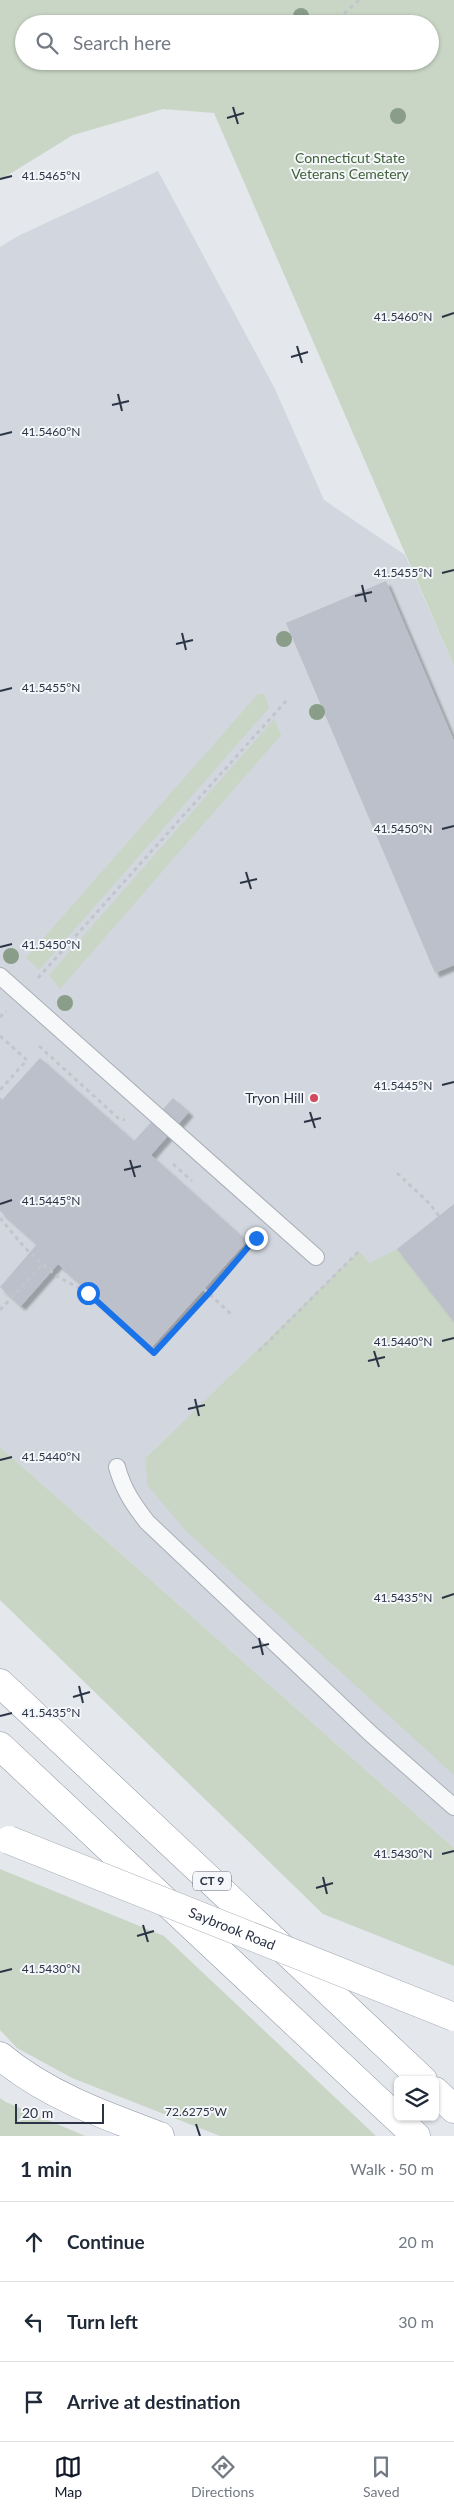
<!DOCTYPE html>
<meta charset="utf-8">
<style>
:root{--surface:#fff;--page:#f6f6f7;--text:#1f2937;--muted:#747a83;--line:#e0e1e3;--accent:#111827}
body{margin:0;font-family:Lato,sans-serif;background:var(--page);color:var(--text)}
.controls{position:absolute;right:15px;bottom:15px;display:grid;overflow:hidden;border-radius:8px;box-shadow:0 1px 4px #0004}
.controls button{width:45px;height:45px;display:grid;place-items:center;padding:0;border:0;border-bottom:1px solid var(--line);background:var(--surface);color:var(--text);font:25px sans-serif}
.scale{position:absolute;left:15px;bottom:12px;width:89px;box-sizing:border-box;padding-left:5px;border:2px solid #2b3445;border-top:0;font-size:14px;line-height:18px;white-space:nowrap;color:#2b3445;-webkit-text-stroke:4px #f4f6f9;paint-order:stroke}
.stop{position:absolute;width:15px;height:15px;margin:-11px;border:4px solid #1a73e8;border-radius:50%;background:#fff}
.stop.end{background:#1a73e8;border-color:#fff;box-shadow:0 1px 5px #0008}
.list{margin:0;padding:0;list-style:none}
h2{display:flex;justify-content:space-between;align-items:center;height:65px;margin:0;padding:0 20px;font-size:21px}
h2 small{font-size:16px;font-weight:400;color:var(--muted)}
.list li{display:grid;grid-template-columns:32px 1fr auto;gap:15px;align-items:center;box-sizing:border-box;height:80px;padding:0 20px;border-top:1px solid var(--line)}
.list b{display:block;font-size:19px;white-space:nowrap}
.list em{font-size:16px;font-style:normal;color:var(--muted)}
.icon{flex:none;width:28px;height:28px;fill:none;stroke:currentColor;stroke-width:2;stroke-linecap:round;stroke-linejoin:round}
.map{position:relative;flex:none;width:454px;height:2136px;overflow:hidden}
.search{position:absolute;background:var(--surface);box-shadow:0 1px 4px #0004;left:15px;right:15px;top:15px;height:55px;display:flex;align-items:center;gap:12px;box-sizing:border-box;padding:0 18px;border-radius:28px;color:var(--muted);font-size:19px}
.sheet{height:305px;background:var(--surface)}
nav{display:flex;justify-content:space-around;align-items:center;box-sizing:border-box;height:70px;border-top:1px solid var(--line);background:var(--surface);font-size:14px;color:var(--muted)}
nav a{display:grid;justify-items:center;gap:2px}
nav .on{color:var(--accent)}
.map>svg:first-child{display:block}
.built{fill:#d2d6de}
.green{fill:#c9d6c5;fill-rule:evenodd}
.building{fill:#bbc0ca;filter:url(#shadow)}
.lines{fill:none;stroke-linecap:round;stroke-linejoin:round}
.lane-casing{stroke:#a9aeb7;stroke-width:18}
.highway-casing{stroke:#8b94a3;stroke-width:29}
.path{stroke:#c2c5cb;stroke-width:3;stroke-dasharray:4 4;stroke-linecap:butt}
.lane{stroke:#f7f8fa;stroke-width:16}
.highway{stroke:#fff;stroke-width:28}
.secondary-bridge-casing{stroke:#a9aeb7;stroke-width:29;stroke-linecap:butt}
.secondary-bridge{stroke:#fff;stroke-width:28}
.tree{fill:#899d89}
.route{stroke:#1a73e8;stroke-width:6}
.ticks{fill:none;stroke:#2b3445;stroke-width:2}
.poi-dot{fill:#d1495b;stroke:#f4f6f9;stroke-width:2}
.labels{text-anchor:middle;stroke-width:4;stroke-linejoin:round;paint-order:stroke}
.shield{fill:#f4f6f9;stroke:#676e7b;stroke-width:1}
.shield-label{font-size:12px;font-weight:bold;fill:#2b3445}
.park-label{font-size:14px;fill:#3f6138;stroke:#f4f6f9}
.poi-label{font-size:14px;fill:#2b3445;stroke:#f4f6f9;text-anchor:end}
.street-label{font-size:14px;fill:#2b3445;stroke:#f4f6f9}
.ticks-label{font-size:12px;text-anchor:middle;fill:#2b3445;stroke:#f4f6f9;stroke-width:4;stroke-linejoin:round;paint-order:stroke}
</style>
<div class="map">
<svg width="454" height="2136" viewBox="0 0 454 2136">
<defs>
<filter id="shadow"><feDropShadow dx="4.5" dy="4.5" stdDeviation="1" flood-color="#0004"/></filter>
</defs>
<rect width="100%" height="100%" fill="#e4e7ec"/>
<path class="built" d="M158,171L275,389L324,500L405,555L454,666V1848L0,1447V247L18,236Z"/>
<path class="green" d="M0,0H454V666L214,113L163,109L73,135L0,180ZM24,24H430V61H24Z
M258,694H264L269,708L39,970L26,958Z
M274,719L281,735L60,989L49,975Z
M397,1249L454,1322V1775L186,1531L147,1485L146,1458L359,1251L370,1263Z
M0,1447L454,1848V1966L323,1914L0,1600Z
M0,1869L164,1936L376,2136H220L72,2078L17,2048L0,2030Z
M0,2098L6,2102L85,2136H0Z"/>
<path class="building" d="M386,581L454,741V965L435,973L286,623Z
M40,1058L134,1141L173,1098L189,1112L151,1155L247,1241L152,1347L58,1264L21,1306L0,1287L37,1244L0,1211V1097L2,1100Z
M454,1204V1322L397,1249Z"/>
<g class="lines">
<g class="lane-casing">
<path id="lane" d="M0,976L316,1257
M117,1467C123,1489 133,1504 147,1522L371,1734L454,1807"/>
</g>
<g class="highway-casing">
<path id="highway" d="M0,1683L423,2080
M0,1746L416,2136
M0,2056C47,2095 103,2115 160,2136
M435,2091L454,2109"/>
</g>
<path class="path" d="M332,24L359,0
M38,978L286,701
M0,1017L6,1011
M0,1036L27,1060L0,1090
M39,1046L118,1118L125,1120
M173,1164L192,1181
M397,1173L429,1203L439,1216
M0,1218L25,1248L55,1275L88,1293L154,1353L209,1293L255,1237
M204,1289L231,1314
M0,1310L43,1264
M259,1351L359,1251"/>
<use href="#lane" class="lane"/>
<use href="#highway" class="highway"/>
<g class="secondary-bridge-casing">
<g id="secondary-bridge">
<path id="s1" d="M9,1840L454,2017"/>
</g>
</g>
<use href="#secondary-bridge" class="secondary-bridge"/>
</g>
<g class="tree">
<circle cx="301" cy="16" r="8"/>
<circle cx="398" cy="116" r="8"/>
<circle cx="284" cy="639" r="8"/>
<circle cx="317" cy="712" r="8"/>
<circle cx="11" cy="956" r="8"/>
<circle cx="65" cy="1003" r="8"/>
</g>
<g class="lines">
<path class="route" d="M88,1293L154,1353L209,1293L256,1238"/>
</g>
<path class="ticks" d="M233,107L238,124M227,118L244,113M0,179L12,176M442,317L454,313M297,346L302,363M291,357L308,352M118,394L122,411M112,405L129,401M0,435L12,432M442,573L454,570M362,585L366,602M355,596L372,592M182,633L186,650M176,644L193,640M0,691L12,688M442,829L454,826M246,872L251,889M240,883L257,879M0,947L12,944M442,1085L454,1082M310,1112L315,1128M304,1122L321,1118M130,1160L135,1177M124,1170L141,1166M0,1204L12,1200M442,1341L454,1338M374,1351L379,1367M368,1361L385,1357M195,1399L199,1416M188,1409L205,1405M0,1460L12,1457M442,1598L454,1594M259,1638L263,1655M252,1648L269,1644M79,1686L83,1703M73,1697L90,1692M0,1716L12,1713M442,1854L454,1851M323,1877L327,1894M316,1888L333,1883M143,1925L148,1942M137,1936L154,1931M0,1972L12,1969M196,2124L200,2136"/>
<circle class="poi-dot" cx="314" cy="1098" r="5"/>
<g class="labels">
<rect class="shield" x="193" y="1871.5" width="38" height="19" rx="4"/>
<g class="shield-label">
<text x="212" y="1885">CT 9</text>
</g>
<g class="park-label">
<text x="350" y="163">Connecticut State<tspan x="350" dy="16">Veterans Cemetery</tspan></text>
</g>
<g class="poi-label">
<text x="304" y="1103">Tryon Hill</text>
</g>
<g class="street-label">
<text dy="5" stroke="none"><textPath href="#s1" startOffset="240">Saybrook Road</textPath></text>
</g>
</g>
<g class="ticks-label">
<text x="51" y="180">41.5465°N</text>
<text x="403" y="321">41.5460°N</text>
<text x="51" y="436">41.5460°N</text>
<text x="403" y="577">41.5455°N</text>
<text x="51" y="692">41.5455°N</text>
<text x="403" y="833">41.5450°N</text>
<text x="51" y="949">41.5450°N</text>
<text x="403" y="1090">41.5445°N</text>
<text x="51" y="1205">41.5445°N</text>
<text x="403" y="1346">41.5440°N</text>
<text x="51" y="1461">41.5440°N</text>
<text x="403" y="1602">41.5435°N</text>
<text x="51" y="1717">41.5435°N</text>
<text x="403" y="1858">41.5430°N</text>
<text x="51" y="1973">41.5430°N</text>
<text x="196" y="2116">72.6275°W</text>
</g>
</svg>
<div class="controls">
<button><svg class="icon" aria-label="layers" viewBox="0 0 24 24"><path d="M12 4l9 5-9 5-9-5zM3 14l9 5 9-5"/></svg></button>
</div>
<div class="scale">20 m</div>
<div class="stop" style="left:88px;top:1293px"></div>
<div class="stop end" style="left:256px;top:1238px"></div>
<div class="search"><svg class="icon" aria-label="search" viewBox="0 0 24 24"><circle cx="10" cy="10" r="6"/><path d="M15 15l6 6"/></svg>Search here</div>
</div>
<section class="sheet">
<h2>1 min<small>Walk · 50 m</small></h2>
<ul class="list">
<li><svg class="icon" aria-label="ahead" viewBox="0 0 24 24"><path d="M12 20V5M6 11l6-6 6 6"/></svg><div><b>Continue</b></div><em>20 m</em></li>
<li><svg class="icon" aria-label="left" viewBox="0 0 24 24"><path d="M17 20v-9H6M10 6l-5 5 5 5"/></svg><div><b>Turn left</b></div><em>30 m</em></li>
<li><svg class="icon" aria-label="arrive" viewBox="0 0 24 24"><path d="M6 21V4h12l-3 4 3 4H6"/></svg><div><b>Arrive at destination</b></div></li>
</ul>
</section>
<nav>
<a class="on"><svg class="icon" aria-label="map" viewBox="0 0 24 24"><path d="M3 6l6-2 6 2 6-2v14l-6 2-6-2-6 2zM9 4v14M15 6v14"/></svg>Map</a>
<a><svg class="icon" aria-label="directions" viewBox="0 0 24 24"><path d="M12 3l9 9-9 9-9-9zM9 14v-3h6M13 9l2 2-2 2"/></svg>Directions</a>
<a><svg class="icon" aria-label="saved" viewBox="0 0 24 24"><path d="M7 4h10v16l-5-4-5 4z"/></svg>Saved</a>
</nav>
